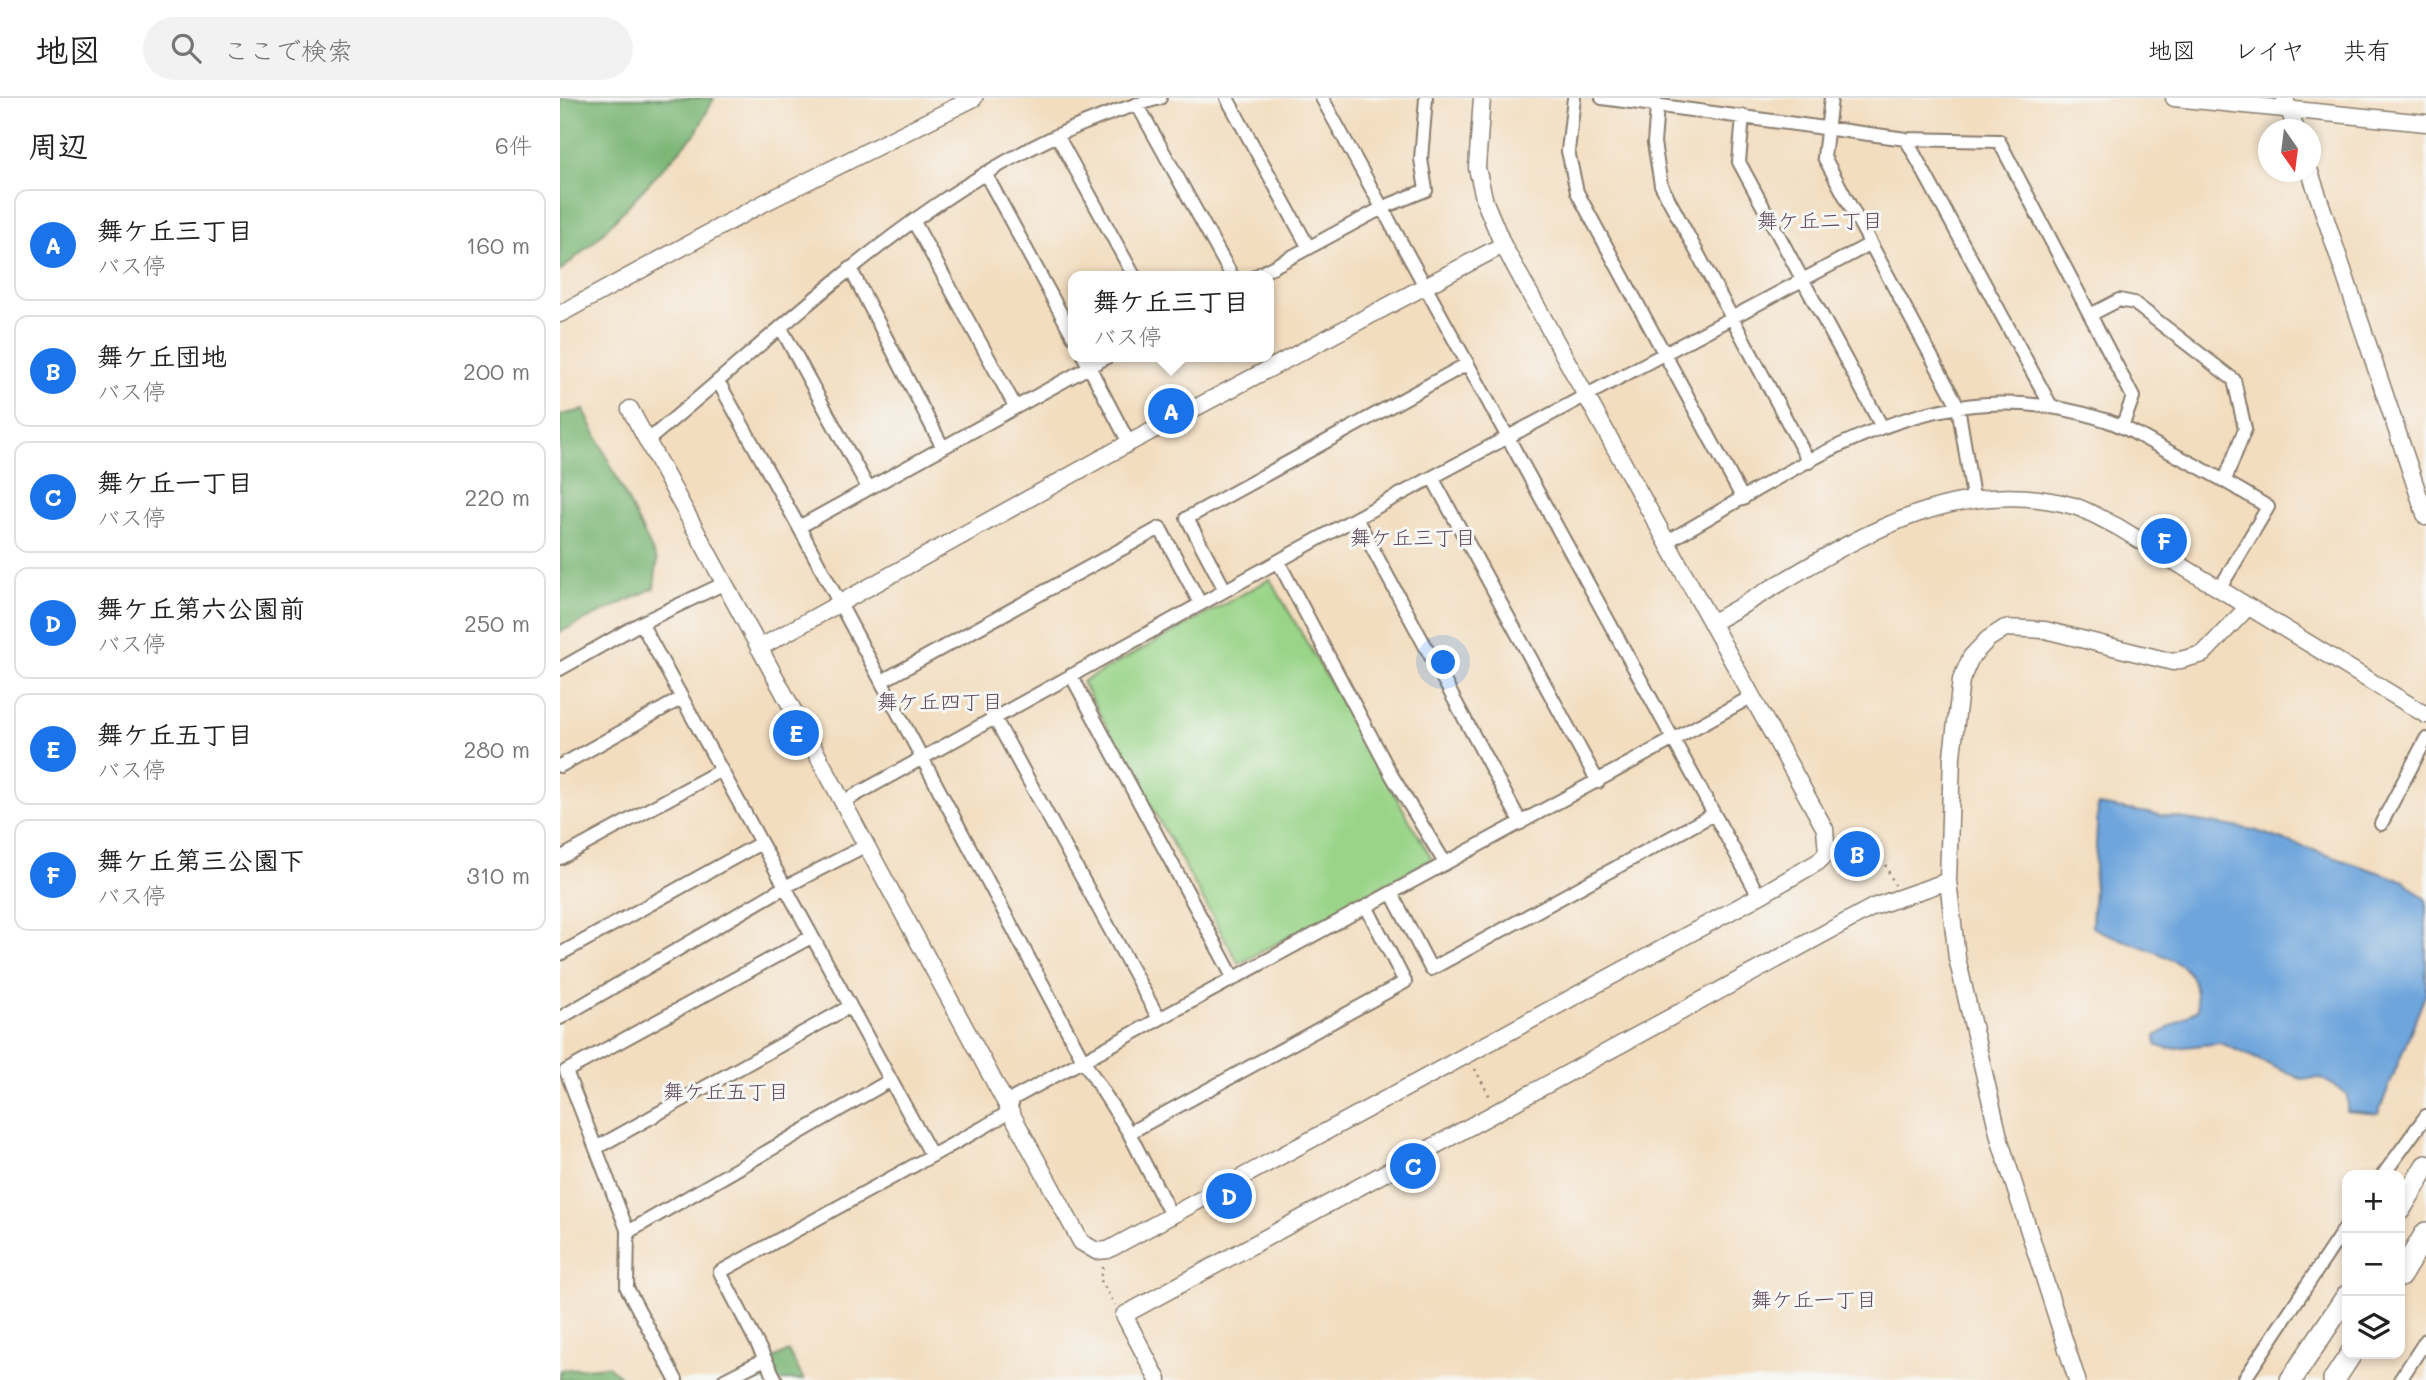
<!DOCTYPE html>
<html lang="ja">
<meta charset="utf-8">
<style>
:root{--surface:#fff;--page:#f2f2f2;--text:#222;--muted:#767676;--line:#e0e0e0;--accent:#1a73e8}
body{margin:0;font-family:Mali,"Klee One",sans-serif;background:var(--page);color:var(--text)}
.controls{position:absolute;right:21px;bottom:21px;display:grid;overflow:hidden;border-radius:14px;box-shadow:0 4px 10px #0003}
.controls button{width:63px;height:63px;display:grid;place-items:center;padding:0;border:0;border-bottom:2px solid var(--line);background:var(--surface);color:var(--text);font:35px sans-serif}
.compass{position:absolute;left:1698px;top:21px;width:63px;height:63px;border-radius:50%;background:var(--surface);box-shadow:0 4px 10px #0003;rotate:166deg}
.you{position:absolute;left:884px;top:565px;width:24px;height:24px;margin:-18px;border:5px solid #fff;border-radius:50%;background:#1a73e8;box-shadow:0 0 0 10px #1a73e833}
.badge{display:grid;place-items:center;width:46px;height:46px;border-radius:50%;background:var(--accent);color:#fff;font-size:23px;font-weight:700}
.pin{position:absolute;translate:-50% -50%;border:4px solid #fff;box-shadow:0 2px 7px #0006}
.popup{position:absolute;left:508px;top:173px;width:206px;height:91px;box-sizing:border-box;display:grid;place-content:center;border-radius:14px;background:var(--surface);filter:drop-shadow(0 2px 5px #0005);font-size:23px;white-space:nowrap;color:var(--muted)}
.popup b{font-size:26px;color:var(--text)}
.popup::after{content:'';position:absolute;left:50%;top:100%;margin-left:-14px;border:14px solid transparent;border-top-color:var(--surface)}
.list{margin:0;padding:0;list-style:none}
h2{display:flex;justify-content:space-between;align-items:center;height:91px;margin:0;padding:0 28px;font-size:30px}
h2 small{font-size:23px;font-weight:400;color:var(--muted)}
.list li{display:grid;grid-template-columns:46px 1fr auto;gap:21px;align-items:center;box-sizing:border-box;height:112px;margin:0 14px 14px;padding:0 14px;border:2px solid var(--line);border-radius:14px}
.list b{display:block;font-size:26px;white-space:nowrap}
.list p{margin:0;font-size:23px;white-space:nowrap;color:var(--muted)}
.list em{font-size:23px;font-style:normal;color:var(--muted)}
.icon{flex:none;width:38px;height:38px;fill:none;stroke:currentColor;stroke-width:2;stroke-linecap:round;stroke-linejoin:round}
.map{position:relative;flex:none;width:1866px;height:1282px;overflow:hidden}
header{display:flex;align-items:center;gap:42px;box-sizing:border-box;height:98px;padding:0 35px;background:var(--surface);border-bottom:2px solid var(--line)}
header strong{font-size:33px}
nav{display:flex;gap:38px;margin-inline-start:auto;font-size:24px}
.search{width:490px;height:63px;background:var(--page);display:flex;align-items:center;gap:18px;box-sizing:border-box;padding:0 24px;border-radius:38px;color:var(--muted);font-size:26px}
main{display:flex}
aside{flex:1;background:var(--surface)}
.map>svg:first-child{display:block}
.green{fill:#99d488;stroke:#5a7852;stroke-width:2}
.forest{fill:#7ab674;stroke:#4b6948;stroke-width:2}
.water{fill:#6ea5dc;stroke:#45607c;stroke-width:2}
.lines{fill:none;stroke-linecap:round;stroke-linejoin:round}
.minor-casing{stroke:#887c6e;stroke-width:16}
.tertiary-casing{stroke:#887c6e;stroke-width:19}
.motorway-casing{stroke:#887c6e;stroke-width:24}
.path{stroke:#887c6e;stroke-width:2.5;stroke-dasharray:2 5;stroke-linecap:butt}
.minor{stroke:#fff;stroke-width:12}
.tertiary{stroke:#fff;stroke-width:16}
.motorway{stroke:#fff;stroke-width:21}
.labels{text-anchor:middle;stroke-width:6;stroke-linejoin:round;paint-order:stroke}
.neighbourhood-label{font-size:21px;fill:#5d485d;stroke:#f6f6f2}
</style>
<header>
<strong>地図</strong>
<div class="search"><svg class="icon" aria-label="search" viewBox="0 0 24 24"><circle cx="10" cy="10" r="6"/><path d="M15 15l6 6"/></svg>ここで検索</div>
<nav><a>地図</a><a>レイヤ</a><a>共有</a></nav>
</header>
<main>
<aside>
<h2>周辺<small>6件</small></h2>
<ul class="list">
<li><span class="badge">A</span><div><b>舞ケ丘三丁目</b><p>バス停</p></div><em>160 m</em></li>
<li><span class="badge">B</span><div><b>舞ケ丘団地</b><p>バス停</p></div><em>200 m</em></li>
<li><span class="badge">C</span><div><b>舞ケ丘一丁目</b><p>バス停</p></div><em>220 m</em></li>
<li><span class="badge">D</span><div><b>舞ケ丘第六公園前</b><p>バス停</p></div><em>250 m</em></li>
<li><span class="badge">E</span><div><b>舞ケ丘五丁目</b><p>バス停</p></div><em>280 m</em></li>
<li><span class="badge">F</span><div><b>舞ケ丘第三公園下</b><p>バス停</p></div><em>310 m</em></li>
</ul>
</aside>
<div class="map">
<svg width="1866" height="1282" viewBox="0 0 1866 1282">
<rect width="100%" height="100%" fill="#f6f6f2"/>
<filter id="ink" filterUnits="userSpaceOnUse"><feTurbulence type="fractalNoise" baseFrequency=".0143" numOctaves="2"/><feDisplacementMap in="SourceGraphic" scale="14" xChannelSelector="R" yChannelSelector="G"/><feConvolveMatrix kernelMatrix="1 2 1 2 8 2 1 2 1" color-interpolation-filters="sRGB"/></filter>
<filter id="wash" filterUnits="userSpaceOnUse"><feTurbulence type="fractalNoise" baseFrequency=".00686" numOctaves="4" result="noise"/><feDisplacementMap in="SourceGraphic" scale="28" xChannelSelector="R" yChannelSelector="G"/><feGaussianBlur stdDeviation="1.57" result="paint"/><feColorMatrix in="noise" values="0 0 0 0 0 0 0 0 0 0 0 0 0 0 0 0 0 1.4 0 .05"/><feComposite in="paint" operator="in"/></filter>
<g filter="url(#wash)">
<rect width="100%" height="100%" fill="#f3ddbf"/>
<path class="green" d="M710,481L872,761L679,866L522,584Z"/>
<path class="forest" d="M0,0H154L136,35L36,142L0,173Z
M24,312L97,463L94,490L0,534V317Z
M228,1253L244,1282H175Z
M48,1268L64,1282H0V1272Z"/>
<path class="water" d="M1538,707L1694,732L1844,783L1866,802V895L1818,1016L1787,1013V996L1761,980L1741,981L1661,945L1607,951L1596,947V938L1638,911C1636,901 1636,886 1631,878C1616,854 1558,844 1532,829Z"/>
</g>
<g filter="url(#ink)">
<g class="lines">
<g class="minor-casing">
<path id="minor" d="M667,0L749,150
M762,0L1199,798
M1014,0L1008,53L1017,94L1183,401
M1042,0L1346,41L1439,43L1573,299L1562,329
M1271,0L1264,59L1398,308L1413,399
M577,6L672,178
M1097,9L1094,45L1101,87L1249,364
M1183,18L1179,64L1322,329
M498,39L574,178
M1346,41L1491,308
M425,75L513,238
M354,124L455,308
M290,170L382,348
M696,178L824,109L866,92L861,61L866,0
M1530,217L1559,202L1574,205L1674,282L1685,331L1665,382
M221,230L308,390
M524,259L569,345
M159,285L239,429L523,962L569,1035L612,1119
M87,343C245,214 396,53 600,0
M873,381L1038,684
M796,420L961,725
M239,429L547,259
M1108,443C1249,364 1375,266 1545,322C1565,328 1583,340 1602,350C1638,368 1673,387 1708,409L1660,490
M719,465L832,678L885,765
M665,492L627,420L907,266
M81,525L371,1056
M0,571L81,525L163,486
M511,577L674,881
M322,583L600,430L640,505
M434,619L599,921
M0,668L122,600
M283,704L796,420L1310,146
M1821,726L1866,641
M0,760L161,672
M832,796L871,871L1152,717
M0,856L199,746
M0,920L223,790L305,748
M569,1035L845,884L807,810
M36,1050L289,909
M1823,1077L1866,1018
M68,1134L329,983
M116,1282L67,1190L68,1134L6,973L251,839
M164,1282L205,1261
M216,1282L160,1174L424,1029L449,1014L454,1000L1191,599
M1684,1282L1787,1127
M1840,1282L1866,1242"/>
</g>
<g class="tertiary-casing">
<path id="tertiary" d="M1614,0L1866,25
M1725,0L1736,32
M1750,74L1866,419
M0,216L200,107L414,0
M70,311L521,1144L536,1153L548,1152L1199,798L1258,764L1267,755L1265,731L943,147L925,104L917,70L922,0
M1153,524C1267,462 1377,370 1514,408C1529,413 1544,422 1558,429L1866,617
M199,550L569,345L943,147
M598,1282L564,1217L1313,809L1388,783
M1517,1282L1440,1043L1397,860L1388,783L1392,658L1401,582L1411,559L1428,541L1445,530L1485,532L1613,564L1643,556L1687,510"/>
</g>
<g class="motorway-casing">
<path id="motorway" d="M1840,1111L1866,1068
M1840,1178L1866,1135
M1731,1282L1787,1198
M1774,1282L1791,1256"/>
</g>
<path class="path" d="M1316,748L1335,787
M915,971L930,999
M543,1169L540,1181L555,1207"/>
<use href="#minor" class="minor"/>
<use href="#tertiary" class="tertiary"/>
<use href="#motorway" class="motorway"/>
</g>
</g>
<g class="labels">
<g class="neighbourhood-label">
<text x="1260" y="130">舞ケ丘二丁目</text>
<text x="853" y="447">舞ケ丘三丁目</text>
<text x="380" y="611">舞ケ丘四丁目</text>
<text x="166" y="1001">舞ケ丘五丁目</text>
<text x="1254" y="1209">舞ケ丘一丁目</text>
</g>
</g>
</svg>
<div class="controls">
<button>+</button>
<button>−</button>
<button><svg class="icon" aria-label="layers" viewBox="0 0 24 24"><path d="M12 4l9 5-9 5-9-5zM3 14l9 5 9-5"/></svg></button>
</div>
<svg class="compass" viewBox="-18 -18 36 36"><path d="M0-13l5 13h-10z" fill="#e53935"/><path d="M0 13l5-13h-10z" fill="#767676"/></svg>
<div class="you"></div>
<div class="pin badge" style="left:611px;top:313px">A</div>
<div class="popup"><b>舞ケ丘三丁目</b>バス停</div>
<div class="pin badge" style="left:1297px;top:756px">B</div>
<div class="pin badge" style="left:853px;top:1068px">C</div>
<div class="pin badge" style="left:669px;top:1098px">D</div>
<div class="pin badge" style="left:236px;top:635px">E</div>
<div class="pin badge" style="left:1604px;top:443px">F</div>
</div>
</main>
